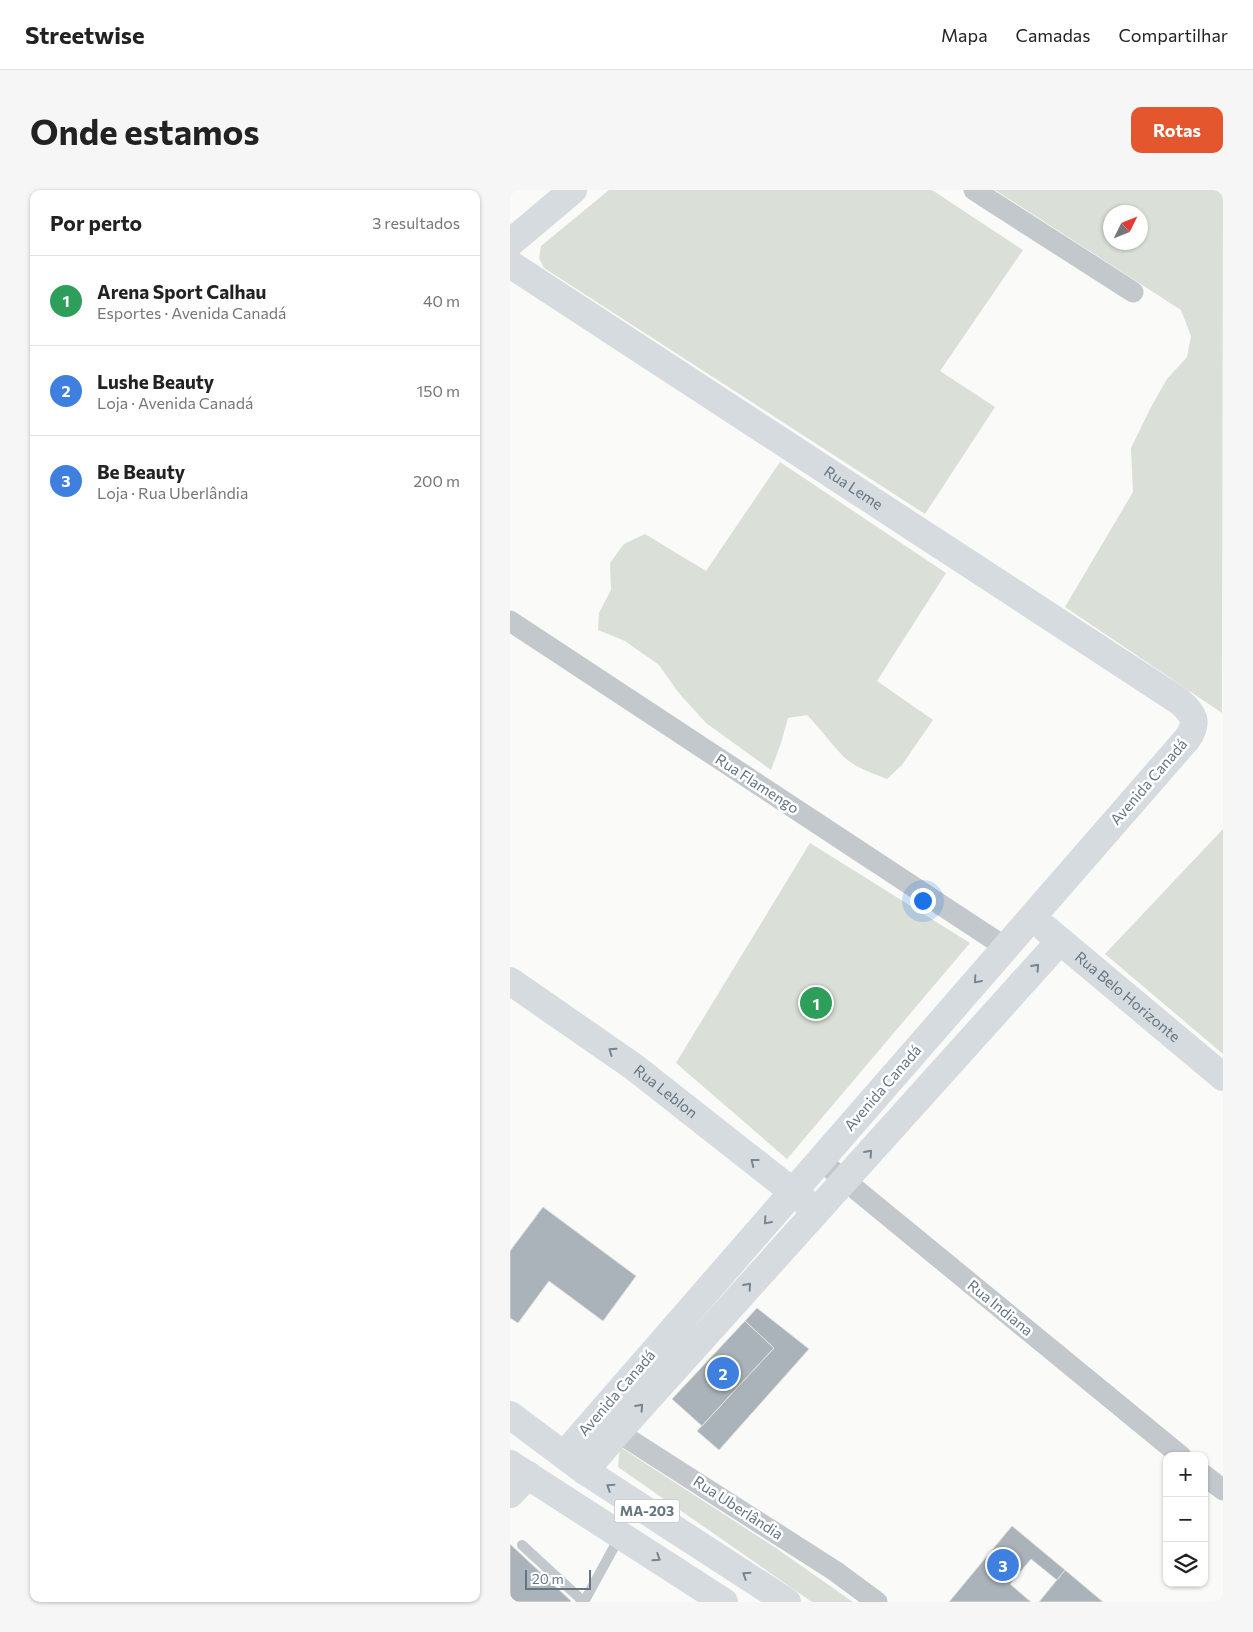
<!DOCTYPE html>
<html lang="pt">
<meta charset="utf-8">
<style>
:root{--surface:#fff;--page:#f6f6f6;--text:#222;--muted:#767676;--line:#e0e0e0;--accent:#e4572e}
body{margin:0;font-family:Commissioner,sans-serif;background:var(--page);color:var(--text)}
.controls{position:absolute;right:15px;bottom:15px;display:grid;overflow:hidden;border-radius:10px;box-shadow:0 1px 4px #0004}
.controls button{width:45px;height:45px;display:grid;place-items:center;padding:0;border:0;border-bottom:1px solid var(--line);background:var(--surface);color:var(--text);font:25px sans-serif}
.compass{position:absolute;left:593px;top:15px;width:45px;height:45px;border-radius:50%;background:var(--surface);box-shadow:0 1px 4px #0004;rotate:47deg}
.scale{position:absolute;left:15px;bottom:12px;width:66px;box-sizing:border-box;padding-left:5px;border:2px solid #657683;border-top:0;font-size:14px;line-height:18px;white-space:nowrap;color:#657683;-webkit-text-stroke:4px #fff;paint-order:stroke}
.you{position:absolute;left:412px;top:710px;width:18px;height:18px;margin:-12px;border:4px solid #fff;border-radius:50%;background:#1a73e8;box-shadow:0 0 0 8px #1a73e833}
.badge{display:grid;place-items:center;width:32px;height:32px;border-radius:50%;background:var(--accent);color:#fff;font-size:16px;font-weight:700}
.pin{position:absolute;translate:-50% -50%;border:2px solid #fff;box-shadow:0 1px 5px #0006}
.list{margin:0;padding:0;list-style:none}
h2{display:flex;justify-content:space-between;align-items:center;height:65px;margin:0;padding:0 20px;font-size:21px}
h2 small{font-size:16px;font-weight:400;color:var(--muted)}
.list li{display:grid;grid-template-columns:32px 1fr auto;gap:15px;align-items:center;box-sizing:border-box;height:90px;padding:0 20px;border-top:1px solid var(--line)}
.list b{display:block;font-size:19px;white-space:nowrap}
.list p{margin:0;font-size:16px;white-space:nowrap;color:var(--muted)}
.list em{font-size:16px;font-style:normal;color:var(--muted)}
.icon{flex:none;width:28px;height:28px;fill:none;stroke:currentColor;stroke-width:2;stroke-linecap:round;stroke-linejoin:round}
.map{position:relative;flex:none;width:713px;height:1412px;overflow:hidden;border-radius:10px}
header{display:flex;align-items:center;gap:30px;box-sizing:border-box;height:70px;padding:0 25px;background:var(--surface);border-bottom:1px solid var(--line)}
header strong{font-size:24px}
nav{display:flex;gap:28px;margin-inline-start:auto;font-size:18px}
.intro{display:flex;align-items:center;justify-content:space-between;box-sizing:border-box;height:120px;padding:0 30px}
h1{margin:0;font-size:35px}
.button{padding:12px 22px;border-radius:10px;background:var(--accent);color:#fff;font-size:18px;font-weight:700}
main{display:flex;gap:30px;padding:0 30px}
aside{flex:1;background:var(--surface);border-radius:10px;box-shadow:0 1px 4px #0004}
.map>svg:first-child{display:block}
.green{fill:#dadfd7;fill-rule:evenodd}
.building{fill:#aab3b9;stroke:#dcdcda}
.lines{fill:none;stroke-linecap:round;stroke-linejoin:round}
.lane{stroke:#c3c8cc;stroke-width:10}
.street{stroke:#c3c8cc;stroke-width:21}
.secondary{stroke:#d6dbdf;stroke-width:28}
.primary{stroke:#d6dbdf;stroke-width:28}
.oneway{stroke:#768591}
.labels{text-anchor:middle;stroke-width:5;stroke-linejoin:round;paint-order:stroke}
.shield{fill:#fff;stroke:#939fa8;stroke-width:1}
.shield-label{font-size:14px;font-weight:bold;fill:#657683}
.street-label{font-size:15px;fill:#657683;stroke:#fff}
</style>
<header>
<strong>Streetwise</strong>
<nav><a>Mapa</a><a>Camadas</a><a>Compartilhar</a></nav>
</header>
<div class="intro"><h1>Onde estamos</h1><a class="button">Rotas</a></div>
<main>
<aside>
<h2>Por perto<small>3 resultados</small></h2>
<ul class="list">
<li><span class="badge" style="background:#2e9e5b">1</span><div><b>Arena Sport Calhau</b><p>Esportes · Avenida Canadá</p></div><em>40 m</em></li>
<li><span class="badge" style="background:#3f7fe0">2</span><div><b>Lushe Beauty</b><p>Loja · Avenida Canadá</p></div><em>150 m</em></li>
<li><span class="badge" style="background:#3f7fe0">3</span><div><b>Be Beauty</b><p>Loja · Rua Uberlândia</p></div><em>200 m</em></li>
</ul>
</aside>
<div class="map">
<svg width="713" height="1412" viewBox="0 0 713 1412">
<rect width="100%" height="100%" fill="#fafaf8"/>
<path class="green" d="M99,0H422L513,60L430,181L485,217L415,324L34,78L29,68L31,56Z
M485,0H713L712,523L555,417L623,302L621,258L641,217L657,189L677,167L681,146L671,120ZM600,22H630V52H600Z
M270,272L436,383L367,491L423,530L392,575L377,589C362,583 346,578 334,567C321,554 310,538 297,525L278,528L271,553L261,580L196,533L168,502L149,475L115,451L88,440L89,423L101,400L100,373L114,354L135,344L196,381Z
M713,639V864L595,764Z
M300,653L460,753L277,969L166,873Z
M110,1257L263,1356L343,1412H302L108,1277Z"/>
<path class="building" d="M33,1017L126,1086L93,1131L39,1091L8,1133L0,1128V1061Z
M247,1118L299,1159L209,1260L187,1241L264,1158L235,1131Z
M235,1131L264,1158L192,1236L162,1209Z
M502,1336L555,1380L547,1390L521,1369L500,1394L521,1412H439Z
M0,1354L61,1411L60,1412H0Z
M555,1380L593,1412H529Z"/>
<g class="lines">
<path class="lane" d="M12,1355L74,1412
M74,1412L110,1346"/>
<path class="street" d="M464,0L623,102
M0,431L495,757
M310,970L671,1266
M95,1234L325,1381L367,1412
M694,1285L713,1300"/>
<g class="secondary">
<path d="M0,53L63,0"/>
<path id="s1" d="M0,74L669,511C684,524 689,532 677,549L54,1265"/>
<path id="s2" d="M536,739L713,887"/>
<path id="s3" d="M0,791L124,877L297,1013"/>
<path d="M75,1281L108,1242L550,751"/>
<path d="M0,1304L18,1285"/>
</g>
<path class="primary" d="M0,1225L75,1281L277,1412
M0,1274L214,1412"/>
</g>
<defs><path id="oneway-chevron" d="M-2-3.5L2.5 0L-2 3.5" fill="none" stroke-width="1.6" stroke-linecap="round" stroke-linejoin="round" transform="scale(1.25)"/></defs>
<g class="oneway">
<use href="#oneway-chevron" transform="translate(526 777) rotate(-48)"/>
<use href="#oneway-chevron" transform="translate(467 790) rotate(131)"/>
<use href="#oneway-chevron" transform="translate(102 861) rotate(-145)"/>
<use href="#oneway-chevron" transform="translate(359 963) rotate(-48)"/>
<use href="#oneway-chevron" transform="translate(244 972) rotate(-142)"/>
<use href="#oneway-chevron" transform="translate(257 1031) rotate(131)"/>
<use href="#oneway-chevron" transform="translate(238 1096) rotate(-48)"/>
<use href="#oneway-chevron" transform="translate(130 1217) rotate(-48)"/>
<use href="#oneway-chevron" transform="translate(100 1297) rotate(-147)"/>
<use href="#oneway-chevron" transform="translate(147 1368) rotate(33)"/>
<use href="#oneway-chevron" transform="translate(236 1385) rotate(-147)"/>
</g>
<g class="labels">
<rect class="shield" x="104.5" y="1309.5" width="65" height="23" rx="4"/>
<g class="shield-label">
<text x="137" y="1326">MA-203</text>
</g>
<g class="street-label">
<text dy="5" stroke="none"><textPath href="#s1" startOffset="410">Rua Leme</textPath></text>
<text transform="translate(639 592) rotate(-49)" y="5">Avenida Canadá</text>
<text transform="translate(247 594) rotate(33)" y="5">Rua Flamengo</text>
<text dy="5" stroke="none"><textPath href="#s2" startOffset="106">Rua Belo Horizonte</textPath></text>
<text transform="translate(373 898) rotate(-49)" y="5">Avenida Canadá</text>
<text dy="5" stroke="none"><textPath href="#s3" startOffset="191">Rua Leblon</textPath></text>
<text transform="translate(490 1118) rotate(39)" y="5">Rua Indiana</text>
<text transform="translate(107 1203) rotate(-49)" y="5">Avenida Canadá</text>
<text transform="translate(228 1318) rotate(33)" y="5">Rua Uberlândia</text>
</g>
</g>
</svg>
<div class="controls">
<button>+</button>
<button>−</button>
<button><svg class="icon" aria-label="layers" viewBox="0 0 24 24"><path d="M12 4l9 5-9 5-9-5zM3 14l9 5 9-5"/></svg></button>
</div>
<svg class="compass" viewBox="-18 -18 36 36"><path d="M0-13l5 13h-10z" fill="#e53935"/><path d="M0 13l5-13h-10z" fill="#767676"/></svg>
<div class="scale">20 m</div>
<div class="you"></div>
<div class="pin badge" style="left:306px;top:813px;background:#2e9e5b">1</div>
<div class="pin badge" style="left:213px;top:1183px;background:#3f7fe0">2</div>
<div class="pin badge" style="left:493px;top:1375px;background:#3f7fe0">3</div>
</div>
</main>
